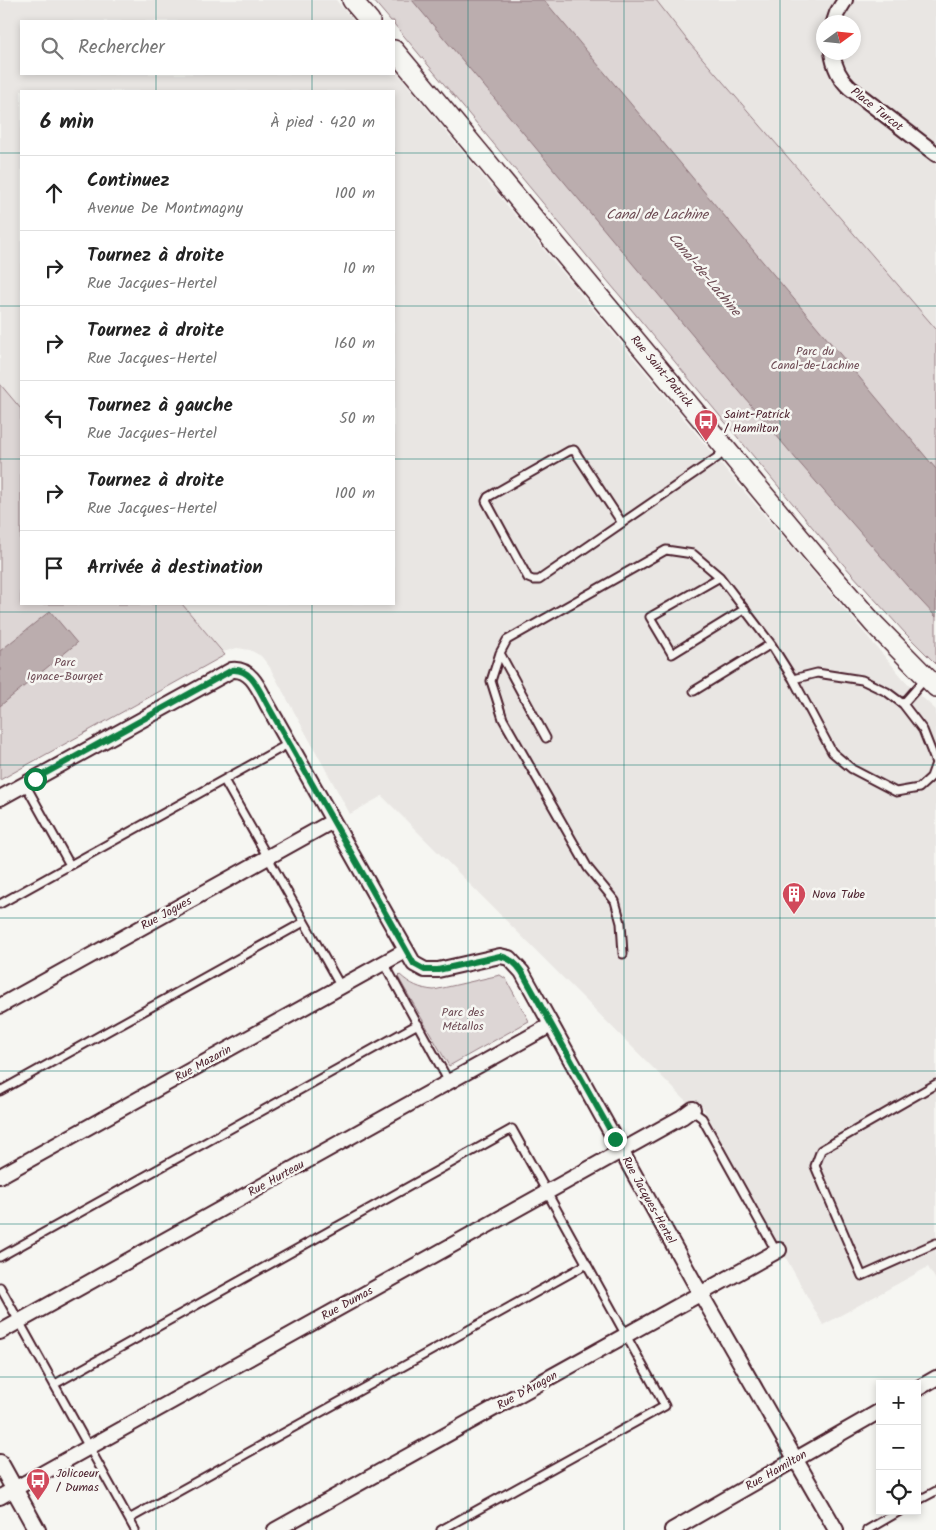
<!DOCTYPE html>
<html lang="fr">
<meta charset="utf-8">
<style>
:root{--surface:#fff;--page:#f2f2f2;--text:#222;--muted:#767676;--line:#e0e0e0}
body{margin:0;font-family:Kalam,sans-serif;background:var(--page);color:var(--text)}
.controls{position:absolute;right:15px;bottom:15px;display:grid;overflow:hidden;border-radius:0px;box-shadow:0 2px 8px #0003}
.controls button{width:45px;height:45px;display:grid;place-items:center;padding:0;border:0;border-bottom:1px solid var(--line);background:var(--surface);color:var(--text);font:25px sans-serif}
.compass{position:absolute;left:816px;top:15px;width:45px;height:45px;border-radius:50%;background:var(--surface);box-shadow:0 2px 8px #0003;rotate:75deg}
.stop{position:absolute;width:15px;height:15px;margin:-11px;border:4px solid #0b8043;border-radius:50%;background:#fff}
.stop.end{background:#0b8043;border-color:#fff;box-shadow:0 1px 5px #0008}
.list{margin:0;padding:0;list-style:none}
h2{display:flex;justify-content:space-between;align-items:center;height:65px;margin:0;padding:0 20px;font-size:21px}
h2 small{font-size:16px;font-weight:400;color:var(--muted)}
.list li{display:grid;grid-template-columns:32px 1fr auto;gap:15px;align-items:center;box-sizing:border-box;height:75px;padding:0 20px;border-top:1px solid var(--line)}
.list b{display:block;font-size:19px;white-space:nowrap}
.list p{margin:0;font-size:16px;white-space:nowrap;color:var(--muted)}
.list em{font-size:16px;font-style:normal;color:var(--muted)}
.icon{flex:none;width:28px;height:28px;fill:none;stroke:currentColor;stroke-width:2;stroke-linecap:round;stroke-linejoin:round}
.map{position:relative;flex:none;width:936px;height:1530px;overflow:hidden}
.search{position:absolute;background:var(--surface);box-shadow:0 2px 8px #0003;left:20px;top:20px;width:375px;height:55px;display:flex;align-items:center;gap:12px;box-sizing:border-box;padding:0 18px;border-radius:0px;color:var(--muted);font-size:19px}
.panel{position:absolute;background:var(--surface);box-shadow:0 2px 8px #0003;left:20px;top:90px;width:375px;height:515px;border-radius:0px}
.map>svg:first-child{display:block}
.built{fill:#e9e6e3;fill-rule:evenodd}
.green{fill:#ddd6d5;stroke:#947a80}
.water{fill:#bbadae;stroke:#8e747a}
.lines{fill:none;stroke-linecap:round;stroke-linejoin:round}
.service-casing{stroke:#4a1f2b;stroke-width:11}
.minor-casing{stroke:#4a1f2b;stroke-width:18}
.tertiary-casing{stroke:#4a1f2b;stroke-width:20}
.secondary-casing{stroke:#4a1f2b;stroke-width:22}
.service{stroke:#f6f6f2;stroke-width:7}
.minor{stroke:#f6f6f2;stroke-width:14}
.tertiary{stroke:#f6f6f2;stroke-width:16}
.secondary{stroke:#f6f6f2;stroke-width:19}
.route{stroke:#0b8043;stroke-width:6}
.grid{fill:none;stroke:#0f766e;stroke-width:1;stroke-opacity:0.55}
.labels{text-anchor:middle;stroke-width:5;stroke-linejoin:round;paint-order:stroke}
.street-label{font-size:12px;fill:#4a1f2b;stroke:#f6f6f2}
.park-label{font-size:12px;fill:#6f4d56;stroke:#f6f6f2}
.poi-label{font-size:12px;fill:#4a1f2b;stroke:#f6f6f2;text-anchor:start}
.water-label{font-size:14px;font-style:italic;fill:#6c4a52;stroke:#f6f6f2}
</style>
<div class="map">
<svg width="936" height="1530" viewBox="0 0 936 1530">
<rect width="100%" height="100%" fill="#f6f6f2"/>
<filter id="ink" filterUnits="userSpaceOnUse"><feTurbulence type="fractalNoise" baseFrequency=".02" numOctaves="2"/><feDisplacementMap in="SourceGraphic" scale="10" xChannelSelector="R" yChannelSelector="G"/><feConvolveMatrix kernelMatrix="1 2 1 2 8 2 1 2 1" color-interpolation-filters="sRGB"/></filter>
<g filter="url(#ink)">
<path class="built" d="M0,0H336L354,21H21V74H394V69L743,490L908,684L936,710V1280L928,1267L823,1325L701,1104L693,1108L382,796L350,814L269,666L261,656L250,650L237,648L223,652L182,604H394V91H21V409L0,384Z
M656,0H936V329L691,45ZM824,22H854V52H824Z"/>
<path class="green" d="M373,0H656L691,45L936,329V664L905,633L843,564L394,24V21H391Z
M0,384L21,409V604H182L225,655L0,780Z
M400,975C410,984 420,989 434,990L500,975L506,979L529,1021L449,1066L398,977Z"/>
<path class="water" d="M412,0H544L936,469V617L907,586L796,459Z
M50,611L77,643L0,706V651Z"/>
<g class="lines">
<g class="service-casing">
<path id="service" d="M622,523L574,450L569,451L488,497L486,501L528,578L533,580H539L718,457L725,448
M720,577L650,617L672,654L745,609
M500,653L546,738
M793,679L817,673L862,680L887,692L903,704
M694,691L771,644
M224,780L341,987
M25,784L70,865
M0,904L290,743
M623,954L621,923L615,901L588,868L503,719L491,681L500,653L507,640L666,550L693,554L720,577L771,644L793,679L832,752L852,769L896,792L919,788L931,777L936,763L923,730L903,704L926,678
M384,963L449,1082
M936,1084L821,1150L815,1166L862,1276L936,1243
M0,1091L304,922
M691,1110L702,1118L776,1251
M0,1257L418,1024
M0,1287L135,1530
M55,1384L512,1129L665,1406L441,1530
M917,1501L936,1491
M129,1519L587,1264
M867,1530L900,1511"/>
</g>
<g class="minor-casing">
<path id="minor" d="M834,22L837,13L845,0
M832,52C834,67 839,78 850,88L936,154
M0,798L232,670C251,668 259,689 267,704L414,964L425,970H438L500,956L509,958L522,972L694,1282L836,1530
M0,1006L333,821
M0,1176L405,951
M0,1332L551,1025
M917,1389L936,1378
M0,1497L682,1117L693,1109
M275,1530L779,1250
M672,1530L880,1411"/>
</g>
<g class="tertiary-casing">
<path id="tertiary" d="M0,1463L37,1530"/>
</g>
<g class="secondary-casing">
<path id="secondary" d="M352,0L370,21
M394,50L821,563L874,624L936,687"/>
</g>
<use href="#service" class="service"/>
<use href="#minor" class="minor"/>
<use href="#tertiary" class="tertiary"/>
<use href="#secondary" class="secondary"/>
</g>
</g>
<g class="lines" filter="url(#ink)">
<path class="route" d="M35,779L232,670C251,668 259,690 267,704L414,964L425,970H438L500,956C511,959 516,963 522,972L615,1139"/>
</g>
<path class="grid" d="M156,0V21M312,0V21M468,0V1530M624,0V1530M780,0V1530M156,74V91M312,74V91M0,153H21M394,153H936M0,306H21M394,306H936M0,459H21M394,459H936M156,604V1530M312,604V1530M0,612H936M0,765H936M0,918H936M0,1071H936M0,1224H936M0,1377H936"/>
<defs>
<g id="bus-pin" transform="scale(1.25)"><path d="M0 17L-7.5 6A9.5 9.5 0 1 1 7.5 6Z" fill="#d1495b" stroke="#f6f6f2"/><path d="M-5-6H5V4H4V6H2V4H-2V6H-4V4H-5ZM-3.5-4V0h7V-4ZM-3.5 1.2v1.5H-2V1.2ZM2 1.2v1.5H3.5V1.2Z" fill="#fff"/></g>
<g id="building-pin" transform="scale(1.25)"><path d="M0 17L-7.5 6A9.5 9.5 0 1 1 7.5 6Z" fill="#d1495b" stroke="#f6f6f2"/><path d="M-4-6H4V6H1V3H-1V6H-4ZM-2.5-4.3h1.7v1.8h-1.7ZM.8-4.3h1.7v1.8H.8ZM-2.5-1h1.7V.8h-1.7ZM.8-1h1.7V.8H.8Z" fill="#fff"/></g>
</defs>
<g fill-rule="evenodd">
<use href="#bus-pin" x="706" y="421"/>
<use href="#building-pin" x="794" y="894"/>
<use href="#bus-pin" x="38" y="1480"/>
</g>
<g class="labels">
<g class="street-label">
<text transform="translate(877 109) rotate(38)" y="4">Place Turcot</text>
<text transform="translate(662 371) rotate(50)" y="4">Rue Saint-Patrick</text>
<text transform="translate(166 913) rotate(-29)" y="4">Rue Jogues</text>
<text transform="translate(203 1063) rotate(-29)" y="4">Rue Mazarin</text>
<text transform="translate(276 1178) rotate(-29)" y="4">Rue Hurteau</text>
<text transform="translate(649 1200) rotate(61)" y="4">Rue Jacques-Hertel</text>
<text transform="translate(347 1303) rotate(-29)" y="4">Rue Dumas</text>
<text transform="translate(527 1390) rotate(-29)" y="4">Rue D'Aragon</text>
<text transform="translate(776 1470) rotate(-30)" y="4">Rue Hamilton</text>
</g>
<g class="park-label">
<text x="815" y="355">Parc du<tspan x="815" dy="14">Canal-de-Lachine</tspan></text>
<text x="65" y="666">Parc<tspan x="65" dy="14">Ignace-Bourget</tspan></text>
<text x="463" y="1016">Parc des<tspan x="463" dy="14">Métallos</tspan></text>
</g>
<g class="poi-label">
<text x="724" y="418">Saint-Patrick<tspan x="724" dy="14">/ Hamilton</tspan></text>
<text x="812" y="898">Nova Tube</text>
<text x="56" y="1477">Jolicoeur<tspan x="56" dy="14">/ Dumas</tspan></text>
</g>
<g class="water-label">
<text x="657" y="219">Canal de Lachine</text>
<text transform="translate(705 274) rotate(50)" y="5">Canal-de-Lachine</text>
</g>
</g>
</svg>
<div class="controls">
<button>+</button>
<button>−</button>
<button><svg class="icon" aria-label="locate" viewBox="0 0 24 24"><circle cx="12" cy="12" r="6"/><path d="M12 2v4M12 18v4M2 12h4M18 12h4"/></svg></button>
</div>
<svg class="compass" viewBox="-18 -18 36 36"><path d="M0-13l5 13h-10z" fill="#e53935"/><path d="M0 13l5-13h-10z" fill="#767676"/></svg>
<div class="stop" style="left:35px;top:779px"></div>
<div class="stop end" style="left:615px;top:1139px"></div>
<div class="search"><svg class="icon" aria-label="search" viewBox="0 0 24 24"><circle cx="10" cy="10" r="6"/><path d="M15 15l6 6"/></svg>Rechercher</div>
<section class="panel">
<h2>6 min<small>À pied · 420 m</small></h2>
<ul class="list">
<li><svg class="icon" aria-label="ahead" viewBox="0 0 24 24"><path d="M12 20V5M6 11l6-6 6 6"/></svg><div><b>Continuez</b><p>Avenue De Montmagny</p></div><em>100 m</em></li>
<li><svg class="icon" aria-label="right" viewBox="0 0 24 24"><path d="M7 20v-9h11M14 6l5 5-5 5"/></svg><div><b>Tournez à droite</b><p>Rue Jacques-Hertel</p></div><em>10 m</em></li>
<li><svg class="icon" aria-label="right" viewBox="0 0 24 24"><path d="M7 20v-9h11M14 6l5 5-5 5"/></svg><div><b>Tournez à droite</b><p>Rue Jacques-Hertel</p></div><em>160 m</em></li>
<li><svg class="icon" aria-label="left" viewBox="0 0 24 24"><path d="M17 20v-9H6M10 6l-5 5 5 5"/></svg><div><b>Tournez à gauche</b><p>Rue Jacques-Hertel</p></div><em>50 m</em></li>
<li><svg class="icon" aria-label="right" viewBox="0 0 24 24"><path d="M7 20v-9h11M14 6l5 5-5 5"/></svg><div><b>Tournez à droite</b><p>Rue Jacques-Hertel</p></div><em>100 m</em></li>
<li><svg class="icon" aria-label="arrive" viewBox="0 0 24 24"><path d="M6 21V4h12l-3 4 3 4H6"/></svg><div><b>Arrivée à destination</b></div></li>
</ul>
</section>
</div>
